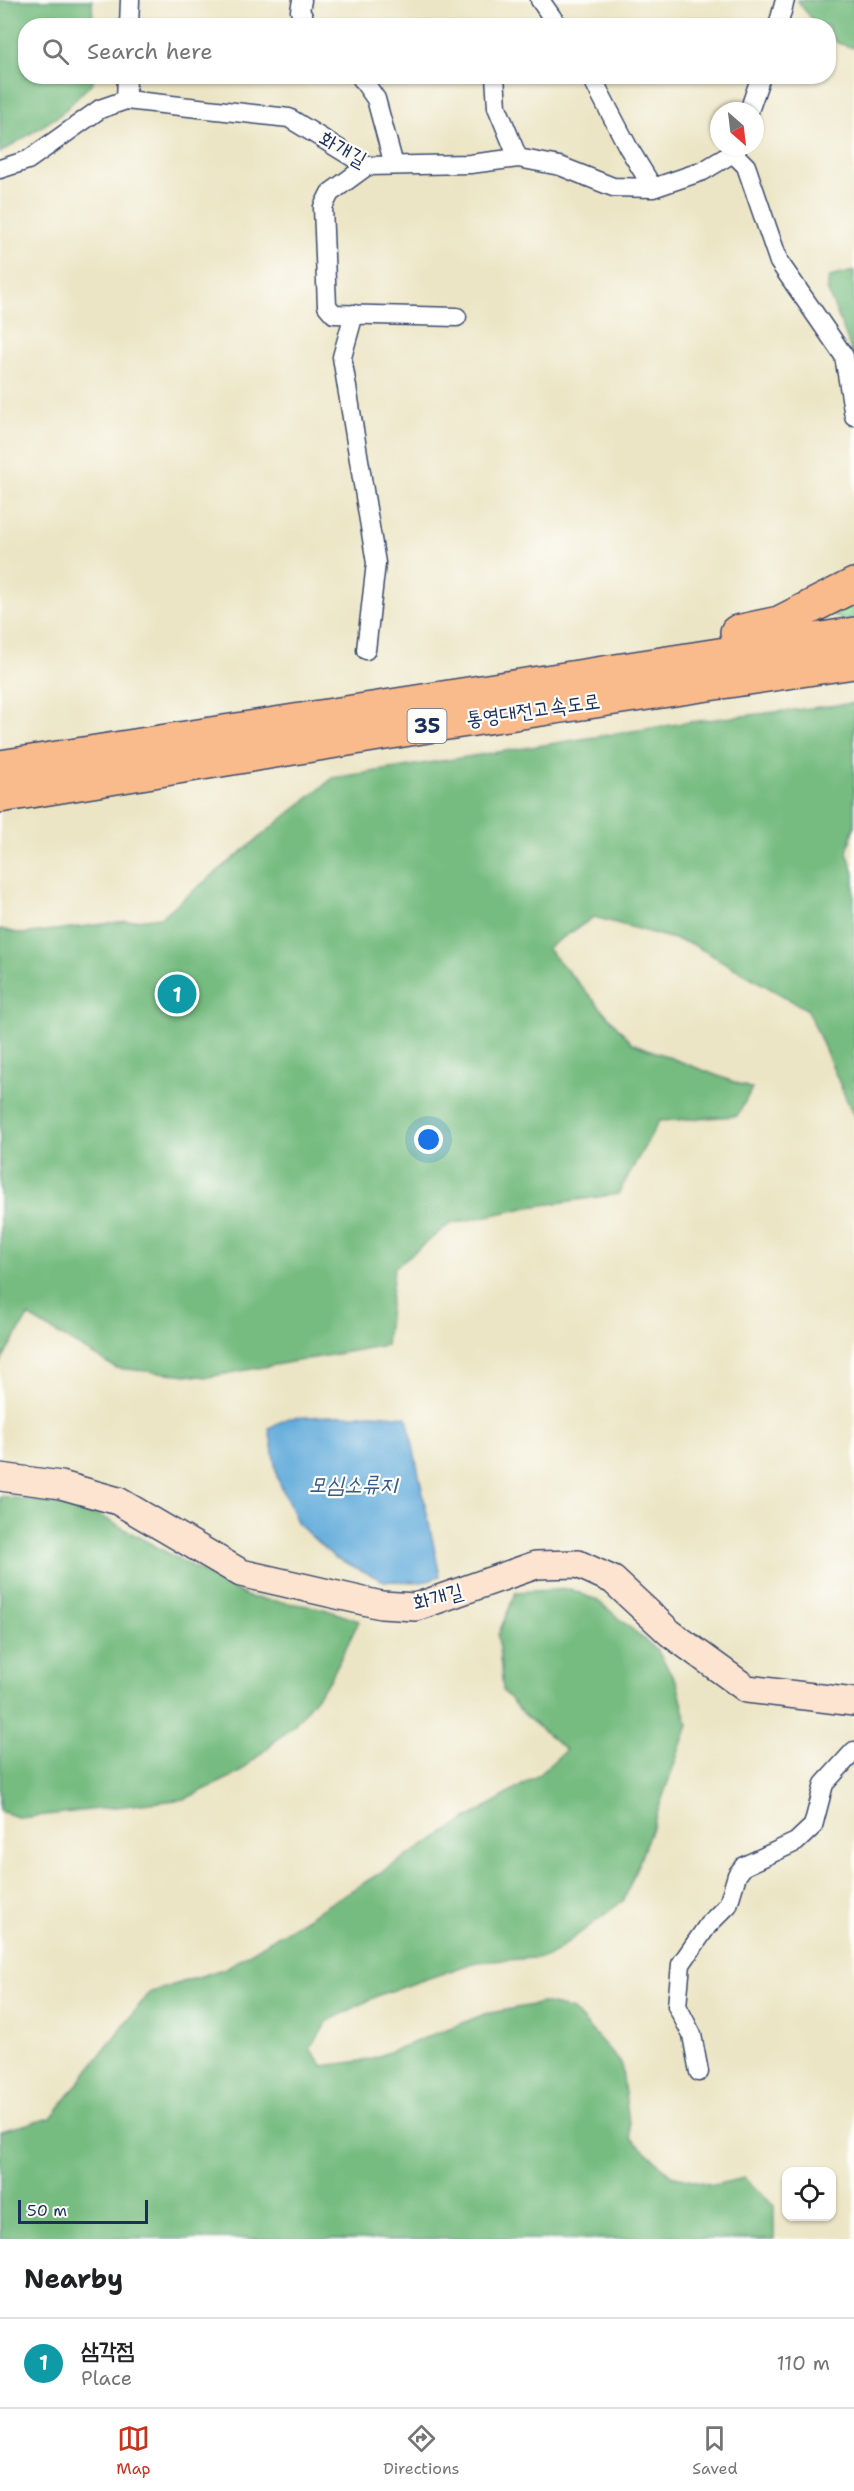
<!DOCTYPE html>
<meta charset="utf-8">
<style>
:root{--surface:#fff;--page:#f6f6f6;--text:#202124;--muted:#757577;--line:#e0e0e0;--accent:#c8321e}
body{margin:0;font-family:"Shantell Sans","Poor Story",sans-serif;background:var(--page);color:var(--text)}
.controls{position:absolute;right:18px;bottom:18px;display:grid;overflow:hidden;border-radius:12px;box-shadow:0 2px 4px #0004}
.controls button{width:54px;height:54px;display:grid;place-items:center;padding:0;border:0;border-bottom:2px solid var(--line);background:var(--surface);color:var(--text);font:30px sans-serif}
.compass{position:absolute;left:710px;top:102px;width:54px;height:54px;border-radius:50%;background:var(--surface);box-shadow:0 2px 4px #0004;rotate:152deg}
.scale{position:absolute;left:18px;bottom:15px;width:130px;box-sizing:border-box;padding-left:6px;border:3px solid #1b2f5e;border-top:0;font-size:16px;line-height:21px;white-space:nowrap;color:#1b2f5e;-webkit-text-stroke:4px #fdfcf7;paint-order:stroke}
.you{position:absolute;left:429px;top:1140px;width:21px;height:21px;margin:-15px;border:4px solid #fff;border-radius:50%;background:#1a73e8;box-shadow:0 0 0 9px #1a73e833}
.badge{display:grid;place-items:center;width:39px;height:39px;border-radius:50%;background:var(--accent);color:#fff;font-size:20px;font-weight:700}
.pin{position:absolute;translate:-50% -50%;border:3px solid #fff;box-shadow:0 2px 6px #0006}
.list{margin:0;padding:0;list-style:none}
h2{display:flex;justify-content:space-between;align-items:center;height:78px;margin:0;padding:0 24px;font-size:26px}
h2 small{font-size:20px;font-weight:400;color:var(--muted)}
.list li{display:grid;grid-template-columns:39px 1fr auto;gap:18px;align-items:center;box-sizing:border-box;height:90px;padding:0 24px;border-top:2px solid var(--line)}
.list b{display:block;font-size:22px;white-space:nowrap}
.list p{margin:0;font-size:20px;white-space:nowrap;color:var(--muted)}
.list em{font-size:20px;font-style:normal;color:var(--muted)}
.icon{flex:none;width:33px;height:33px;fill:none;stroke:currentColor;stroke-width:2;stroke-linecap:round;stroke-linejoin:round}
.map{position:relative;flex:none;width:854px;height:2239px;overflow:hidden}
.search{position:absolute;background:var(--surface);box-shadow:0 2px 4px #0004;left:18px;right:18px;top:18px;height:66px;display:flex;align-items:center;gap:15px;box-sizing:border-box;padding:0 21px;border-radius:24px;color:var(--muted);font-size:22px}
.sheet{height:168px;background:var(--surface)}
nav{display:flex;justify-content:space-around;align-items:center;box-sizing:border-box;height:84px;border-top:2px solid var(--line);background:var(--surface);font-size:16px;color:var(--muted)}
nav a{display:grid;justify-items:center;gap:3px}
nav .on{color:var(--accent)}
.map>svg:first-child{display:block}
.green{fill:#93dd98;stroke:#57867b;stroke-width:1.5}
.forest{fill:#76bc80;stroke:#48766f;stroke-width:1.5}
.water{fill:#65addc;stroke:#406e9d;stroke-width:1.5}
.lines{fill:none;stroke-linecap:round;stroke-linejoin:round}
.street-casing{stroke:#3a4a6d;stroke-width:21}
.secondary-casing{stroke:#3a4a6d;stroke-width:30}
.highway-casing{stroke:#3a4a6d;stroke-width:36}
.street{stroke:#fff;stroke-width:18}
.secondary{stroke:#fde4d1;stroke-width:27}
.highway{stroke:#fabb8c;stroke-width:33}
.labels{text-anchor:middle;stroke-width:4.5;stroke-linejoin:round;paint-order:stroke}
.shield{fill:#fdfcf7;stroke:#5f6c8c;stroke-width:1.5}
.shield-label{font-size:20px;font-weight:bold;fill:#1b2f5e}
.street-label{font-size:21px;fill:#1b2f5e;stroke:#fdfcf7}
.water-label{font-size:22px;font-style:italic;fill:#355b8a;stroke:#fdfcf7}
</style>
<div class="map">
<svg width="854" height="2239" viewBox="0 0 854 2239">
<rect width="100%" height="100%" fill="#fdfcf7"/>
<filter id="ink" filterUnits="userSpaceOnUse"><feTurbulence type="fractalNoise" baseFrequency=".0167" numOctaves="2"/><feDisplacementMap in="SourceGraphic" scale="12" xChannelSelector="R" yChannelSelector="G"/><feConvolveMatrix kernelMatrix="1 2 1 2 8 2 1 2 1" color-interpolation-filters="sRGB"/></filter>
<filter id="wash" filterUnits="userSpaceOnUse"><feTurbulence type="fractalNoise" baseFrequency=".008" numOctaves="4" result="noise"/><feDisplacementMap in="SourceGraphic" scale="24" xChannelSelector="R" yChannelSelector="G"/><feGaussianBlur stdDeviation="1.35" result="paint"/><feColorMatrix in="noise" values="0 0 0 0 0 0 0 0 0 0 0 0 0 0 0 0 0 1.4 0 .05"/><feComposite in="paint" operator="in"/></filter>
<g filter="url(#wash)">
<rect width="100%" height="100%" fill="#ece5c5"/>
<path class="green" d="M854,598V617L844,619L833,615Z"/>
<path class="forest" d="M0,0H92L93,25L26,26V76L93,77V82L60,115L0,153Z
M797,0H854V48L838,43L829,35L828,26L816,25Z
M854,271V361L847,338L827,289L829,277Z
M854,703V826L847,852L854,873V1117L808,1010L692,944L594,917L547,948L632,1043L752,1089L737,1116L659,1121L618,1194L529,1207L450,1224L394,1268L386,1345L208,1377L116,1368L28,1316L0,1363V929L22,934L161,917L333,778L690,722Z
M0,1496L84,1507L248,1597L321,1608L359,1621L330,1680L293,1726L237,1774L185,1799L20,1818L0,1811Z
M570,1589L598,1601L657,1650L677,1683L688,1725L649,1836L624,1900L548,1957L476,1962L379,1995L328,2021L310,2049L323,2066L369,2060L485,2014L543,2003L573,2010L621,2063L631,2138L671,2175L713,2185L745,2178L774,2206V2239H0V2131L51,2118L149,1993L226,1968L537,1776L566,1750L523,1714L503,1691L498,1635L516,1592Z"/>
<path class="water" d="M373,1414L407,1417L440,1576L423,1582L384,1581L334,1557L298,1524L277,1477L269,1428L288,1418Z"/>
</g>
<g filter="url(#ink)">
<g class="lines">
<g class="street-casing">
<path id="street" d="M302,0L300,11L308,26
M540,0L558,26
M129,26L130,0
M778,26L785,0
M360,76L376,99L394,165
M495,76L497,107L518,158
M591,76L628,147L653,188
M126,100L127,76
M749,111L761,76
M735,147L733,153L746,166L779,262L844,356L854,416
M367,166L330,193L323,207L327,306L334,314L457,317
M0,169L28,160L100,109L126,100L289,118L367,166L470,164L518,158L560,166L613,187L653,188L703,171L733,153
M354,314L342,357L376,563L366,650
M699,2072L692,2035L677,2006L681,1964L708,1925L728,1905L737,1875L744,1866L796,1842L813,1826L824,1784L854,1751"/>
</g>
<g class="secondary-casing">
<path id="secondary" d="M0,1477L61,1485L118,1501L241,1573L381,1605L416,1607L536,1565L578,1564L613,1580L670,1633L747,1689L854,1702"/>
</g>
<g class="highway-casing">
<path id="highway" d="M737,632L779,623L854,585
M0,767L854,634
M0,796L434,725L854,662"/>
</g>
<use href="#street" class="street"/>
<use href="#secondary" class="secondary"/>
<use href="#highway" class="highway"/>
</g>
</g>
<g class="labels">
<rect class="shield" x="407.5" y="709" width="39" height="34" rx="4.5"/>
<g class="shield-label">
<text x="427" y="733">35</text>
</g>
<g class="street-label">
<text transform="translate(343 149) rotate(29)" y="7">화개길</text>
<text transform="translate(533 710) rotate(-8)" y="7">통영대전고속도로</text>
<text transform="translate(438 1597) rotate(-15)" y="7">화개길</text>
</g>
<g class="water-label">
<text x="353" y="1492">모심소류지</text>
</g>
</g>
</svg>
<div class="controls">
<button><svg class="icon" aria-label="locate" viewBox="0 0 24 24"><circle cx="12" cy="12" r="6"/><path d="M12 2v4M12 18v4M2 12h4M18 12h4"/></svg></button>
</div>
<svg class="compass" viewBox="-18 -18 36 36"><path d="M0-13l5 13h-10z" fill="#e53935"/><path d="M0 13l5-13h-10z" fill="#757577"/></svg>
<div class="scale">50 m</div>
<div class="you"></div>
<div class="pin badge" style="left:177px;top:994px;background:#0f9aa8">1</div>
<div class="search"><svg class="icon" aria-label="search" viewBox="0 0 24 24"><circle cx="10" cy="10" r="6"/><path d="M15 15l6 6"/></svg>Search here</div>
</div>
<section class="sheet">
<h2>Nearby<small></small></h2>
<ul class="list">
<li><span class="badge" style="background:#0f9aa8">1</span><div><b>삼각점</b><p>Place</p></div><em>110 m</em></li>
</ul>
</section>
<nav>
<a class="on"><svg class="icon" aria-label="map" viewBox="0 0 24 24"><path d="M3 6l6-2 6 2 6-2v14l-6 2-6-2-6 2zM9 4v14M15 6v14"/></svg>Map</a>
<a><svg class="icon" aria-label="directions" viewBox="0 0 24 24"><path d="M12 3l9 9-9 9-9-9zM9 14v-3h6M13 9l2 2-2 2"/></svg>Directions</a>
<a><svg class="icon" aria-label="saved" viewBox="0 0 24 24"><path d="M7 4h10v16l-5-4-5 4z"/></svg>Saved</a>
</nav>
